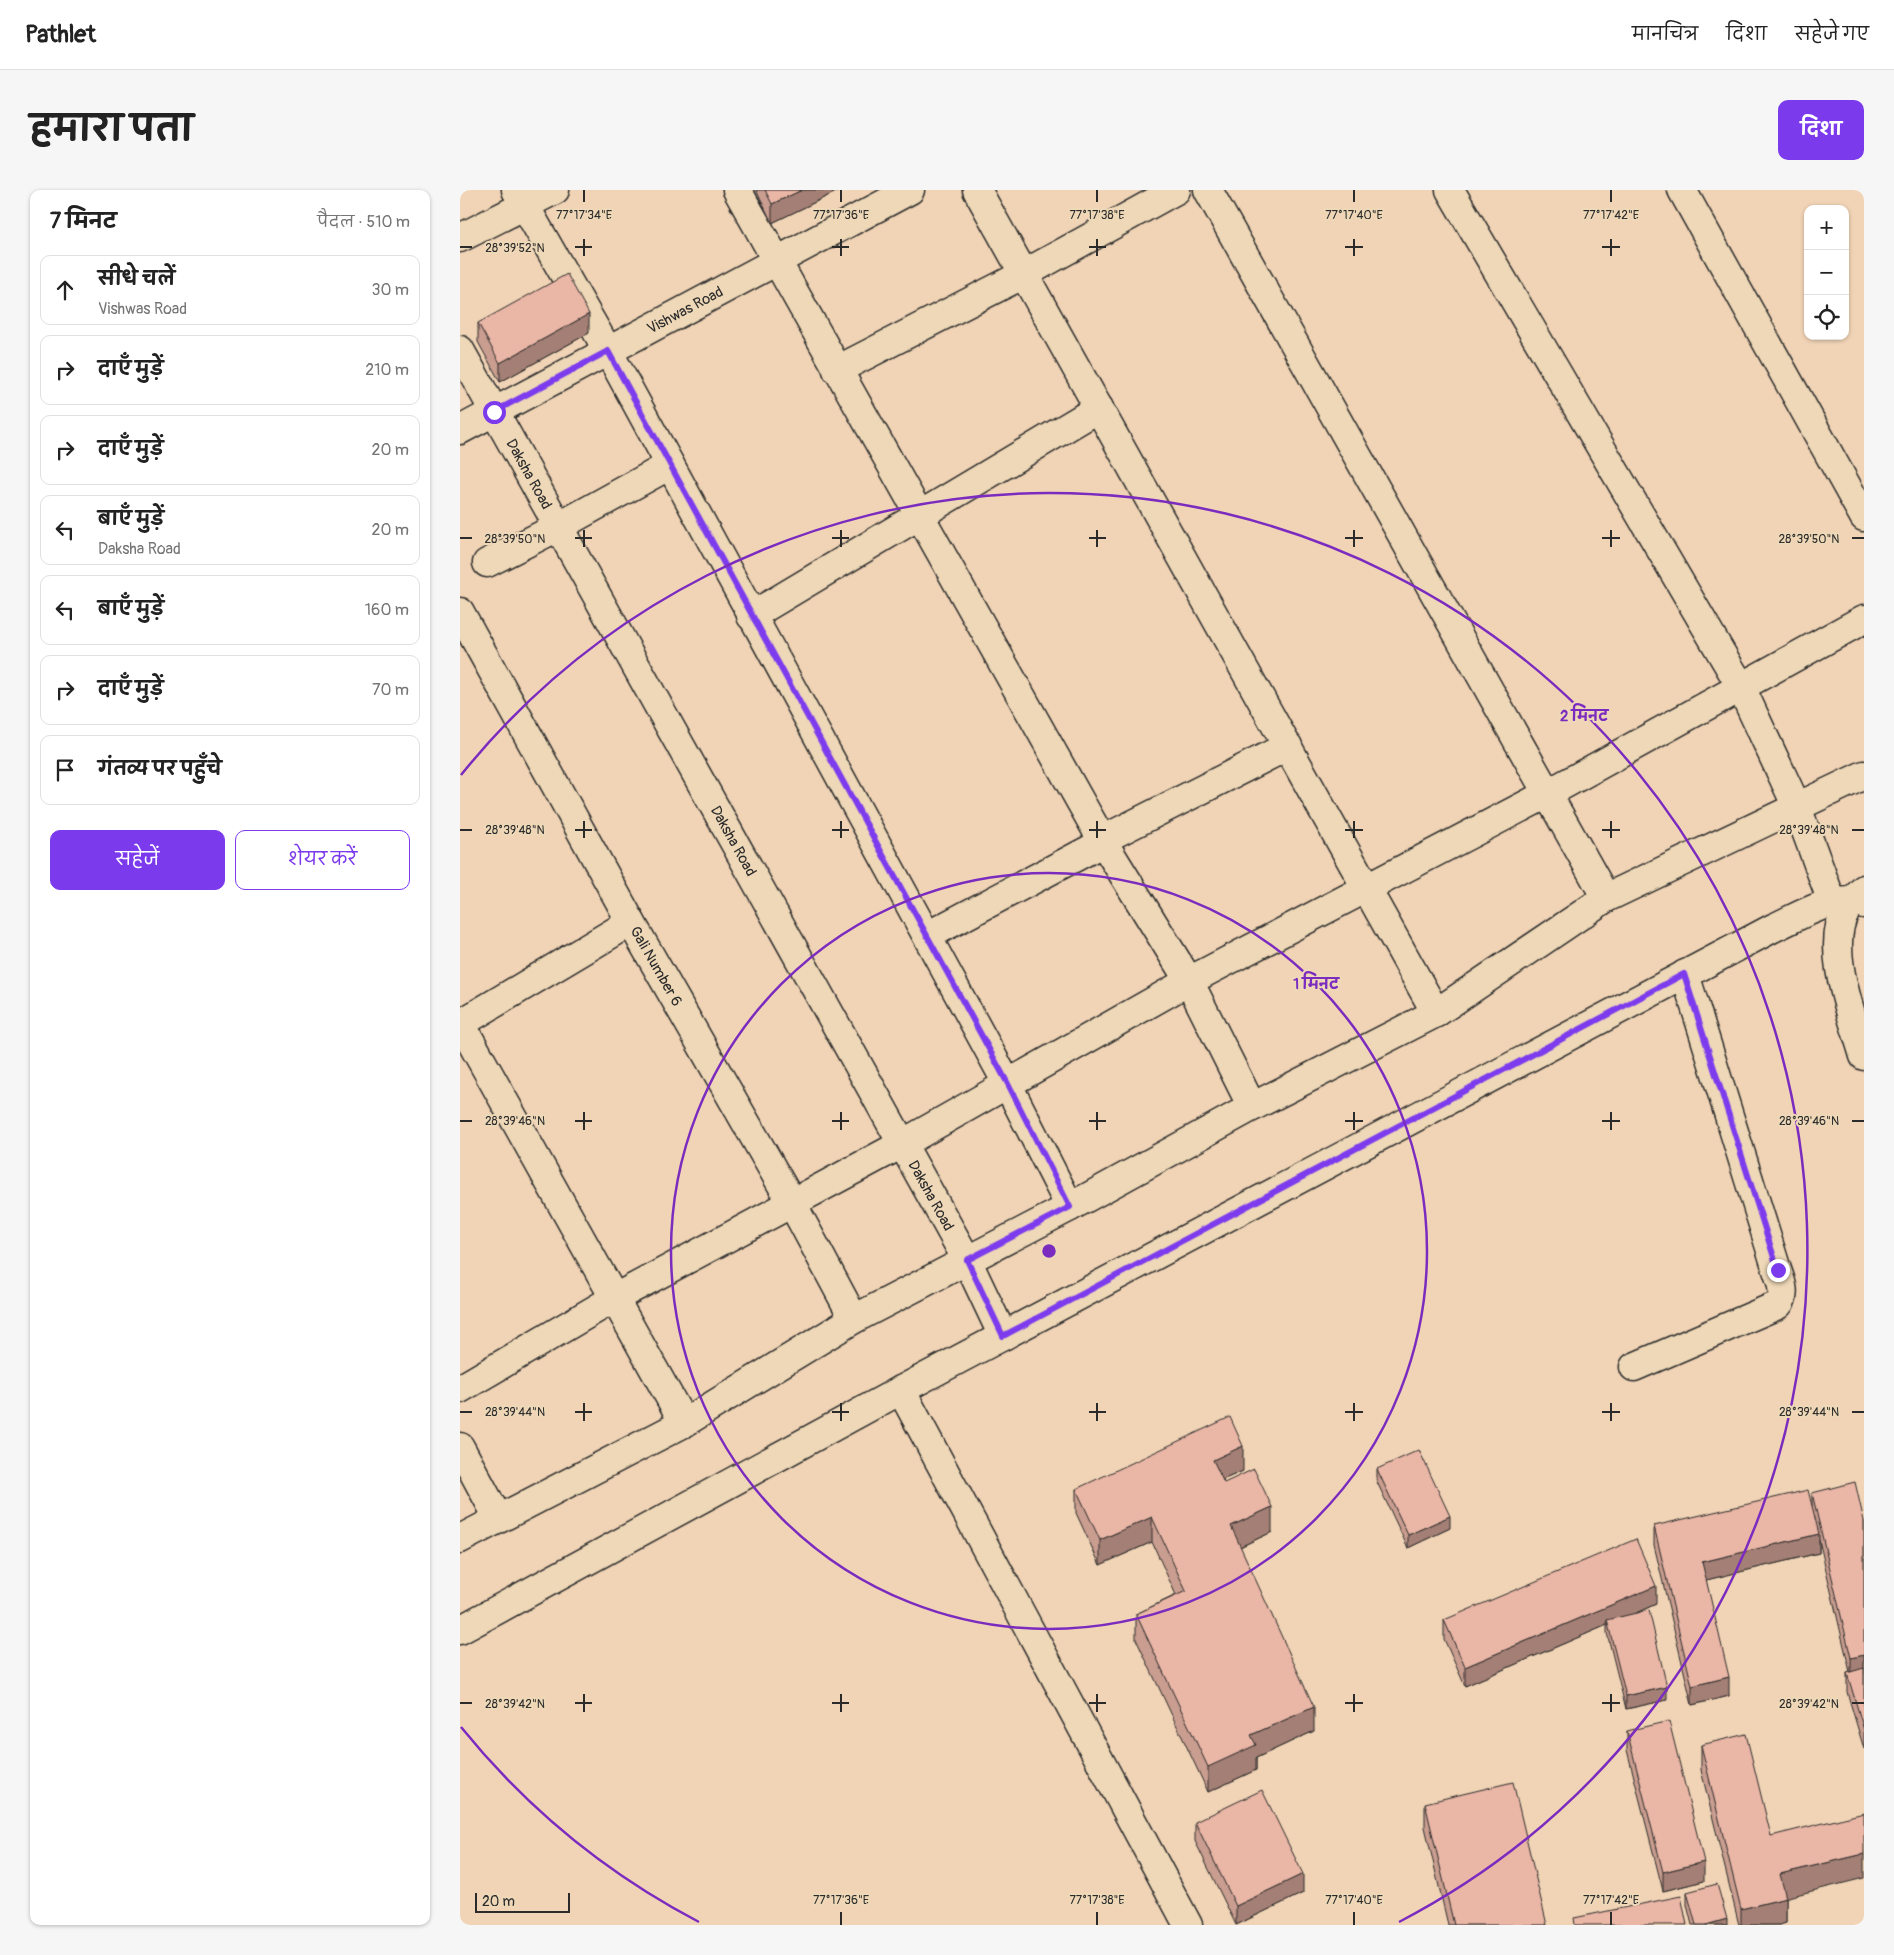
<!DOCTYPE html>
<html lang="hi">
<meta charset="utf-8">
<style>
:root{--surface:#fff;--page:#f6f6f6;--text:#222;--muted:#767676;--line:#e0e0e0;--accent:#7c3aed}
body{margin:0;font-family:Pangolin,"Playpen Sans Deva",sans-serif;background:var(--page);color:var(--text)}
.controls{position:absolute;right:15px;top:15px;display:grid;overflow:hidden;border-radius:10px;box-shadow:0 1px 4px #0004}
.controls button{width:45px;height:45px;display:grid;place-items:center;padding:0;border:0;border-bottom:1px solid var(--line);background:var(--surface);color:var(--text);font:25px sans-serif}
.scale{position:absolute;left:15px;bottom:12px;width:95px;box-sizing:border-box;padding-left:5px;border:2px solid #2b2b2b;border-top:0;font-size:14px;line-height:18px;white-space:nowrap;color:#2b2b2b;-webkit-text-stroke:4px #eed8b7;paint-order:stroke}
.stop{position:absolute;width:15px;height:15px;margin:-11px;border:4px solid #7c3aed;border-radius:50%;background:#fff}
.stop.end{background:#7c3aed;border-color:#fff;box-shadow:0 1px 5px #0008}
.list{margin:0;padding:0;list-style:none}
h2{display:flex;justify-content:space-between;align-items:center;height:65px;margin:0;padding:0 20px;font-size:21px}
h2 small{font-size:16px;font-weight:400;color:var(--muted)}
.list li{display:grid;grid-template-columns:32px 1fr auto;gap:15px;align-items:center;box-sizing:border-box;height:70px;margin:0 10px 10px;padding:0 10px;border:1px solid var(--line);border-radius:10px}
.list b{display:block;font-size:19px;white-space:nowrap}
.list p{margin:0;font-size:16px;white-space:nowrap;color:var(--muted)}
.list em{font-size:16px;font-style:normal;color:var(--muted)}
.actions{display:flex;gap:10px;padding:15px 20px}
.actions a{flex:1;padding:11px 0;border:1px solid var(--accent);border-radius:10px;text-align:center;font-size:18px;color:var(--accent)}
.actions .main{background:var(--accent);color:#fff}
.icon{flex:none;width:28px;height:28px;fill:none;stroke:currentColor;stroke-width:2;stroke-linecap:round;stroke-linejoin:round}
.map{position:relative;flex:none;width:1404px;height:1735px;overflow:hidden;border-radius:10px}
header{display:flex;align-items:center;gap:30px;box-sizing:border-box;height:70px;padding:0 25px;background:var(--surface);border-bottom:1px solid var(--line)}
header strong{font-size:24px}
nav{display:flex;gap:28px;margin-inline-start:auto;font-size:18px}
.intro{display:flex;align-items:center;justify-content:space-between;box-sizing:border-box;height:120px;padding:0 30px}
h1{margin:0;font-size:35px}
.button{padding:12px 22px;border-radius:10px;background:var(--accent);color:#fff;font-size:18px;font-weight:700}
main{display:flex;gap:30px;padding:0 30px}
aside{flex:1;background:var(--surface);border-radius:10px;box-shadow:0 1px 4px #0004}
.map>svg:first-child{display:block}
.lines{fill:none;stroke-linecap:round;stroke-linejoin:round}
.street-casing{stroke:#2b2b2b;stroke-width:31}
.secondary-casing{stroke:#2b2b2b;stroke-width:31}
.street{stroke:#eed8b7;stroke-width:28}
.secondary{stroke:#eed8b7;stroke-width:28}
.wall{fill:#c99d8f;stroke:#2b2b2b}
.shaded-wall{fill:#a47f74;stroke:#2b2b2b}
.building{fill:#eab6a6;stroke:#2b2b2b}
.route{stroke:#7c3aed;stroke-width:6}
.ticks{fill:none;stroke:#2b2b2b;stroke-width:2}
.ring{fill:none;stroke:#7b2cbf;stroke-width:2.5}
.labels{text-anchor:middle;stroke-width:4;stroke-linejoin:round;paint-order:stroke}
.street-label{font-size:15px;fill:#2b2b2b;stroke:#eed8b7}
.ticks-label{font-size:12px;text-anchor:middle;fill:#2b2b2b;stroke:#eed8b7;stroke-width:4;stroke-linejoin:round;paint-order:stroke}
.centre{fill:#7b2cbf;stroke:#eed8b7;stroke-width:2.5}
.ring-label{font-size:15px;text-anchor:middle;font-weight:bold;fill:#7b2cbf;stroke:#eed8b7;stroke-width:4;stroke-linejoin:round;paint-order:stroke}
</style>
<header>
<strong>Pathlet</strong>
<nav><a>मानचित्र</a><a>दिशा</a><a>सहेजे गए</a></nav>
</header>
<div class="intro"><h1>हमारा पता</h1><a class="button">दिशा</a></div>
<main>
<aside>
<h2>7 मिनट<small>पैदल · 510 m</small></h2>
<ul class="list">
<li><svg class="icon" aria-label="ahead" viewBox="0 0 24 24"><path d="M12 20V5M6 11l6-6 6 6"/></svg><div><b>सीधे चलें</b><p>Vishwas Road</p></div><em>30 m</em></li>
<li><svg class="icon" aria-label="right" viewBox="0 0 24 24"><path d="M7 20v-9h11M14 6l5 5-5 5"/></svg><div><b>दाएँ मुड़ें</b></div><em>210 m</em></li>
<li><svg class="icon" aria-label="right" viewBox="0 0 24 24"><path d="M7 20v-9h11M14 6l5 5-5 5"/></svg><div><b>दाएँ मुड़ें</b></div><em>20 m</em></li>
<li><svg class="icon" aria-label="left" viewBox="0 0 24 24"><path d="M17 20v-9H6M10 6l-5 5 5 5"/></svg><div><b>बाएँ मुड़ें</b><p>Daksha Road</p></div><em>20 m</em></li>
<li><svg class="icon" aria-label="left" viewBox="0 0 24 24"><path d="M17 20v-9H6M10 6l-5 5 5 5"/></svg><div><b>बाएँ मुड़ें</b></div><em>160 m</em></li>
<li><svg class="icon" aria-label="right" viewBox="0 0 24 24"><path d="M7 20v-9h11M14 6l5 5-5 5"/></svg><div><b>दाएँ मुड़ें</b></div><em>70 m</em></li>
<li><svg class="icon" aria-label="arrive" viewBox="0 0 24 24"><path d="M6 21V4h12l-3 4 3 4H6"/></svg><div><b>गंतव्य पर पहुँचे</b></div></li>
</ul>
<div class="actions"><a class="main">सहेजें</a><a>शेयर करें</a></div>
</aside>
<div class="map">
<svg width="1404" height="1735" viewBox="0 0 1404 1735">
<rect width="100%" height="100%" fill="#f1d4b6"/>
<filter id="ink" filterUnits="userSpaceOnUse"><feTurbulence type="fractalNoise" baseFrequency=".02" numOctaves="2"/><feDisplacementMap in="SourceGraphic" scale="10" xChannelSelector="R" yChannelSelector="G"/><feConvolveMatrix kernelMatrix="1 2 1 2 8 2 1 2 1" color-interpolation-filters="sRGB"/></filter>
<g filter="url(#ink)">
<g class="lines">
<g class="street-casing">
<g id="street">
<path d="M56,0L148,161L548,895L610,1017"/>
<path d="M277,0L642,650L729,791L792,917"/>
<path d="M517,0L976,823"/>
<path d="M748,0L1146,708"/>
<path d="M990,0L1280,495L1337,617L1372,712"/>
<path d="M1222,0L1404,327"/>
<path d="M0,48L95,0"/>
<path id="s1" d="M0,160L507,1070L543,1146"/>
<path d="M377,180L564,84L716,0"/>
<path id="s2" d="M0,240L450,0"/>
<path d="M27,373L98,337L210,275"/>
<path id="s3" d="M0,422L171,732L332,1013L394,1129"/>
<path d="M291,426L639,218"/>
<path d="M467,746L642,653V650L828,556"/>
<path d="M0,832L224,1233"/>
<path d="M0,834L171,732"/>
<path d="M1174,1177L1318,1115C1327,1105 1321,1091 1317,1080L1225,784"/>
<path d="M0,1199L153,1109L442,954L729,791L1087,604L1404,429"/>
<path d="M441,1200L728,1735"/>
<path d="M0,1257L38,1328"/>
<path d="M0,1349L224,1233L394,1129L610,1017L792,917L976,823L1146,708L1404,585"/>
<path d="M0,1440L441,1200L1313,738C1340,726 1374,703 1404,714"/>
</g>
</g>
<g class="secondary-casing">
<path id="secondary" d="M1404,699C1398,705 1391,712 1386,720C1364,758 1393,827 1404,866"/>
</g>
<use href="#street" class="street"/>
<use href="#secondary" class="secondary"/>
</g>
<path class="wall" d="M296,0H380L312,33Z
M18,133L129,143L40,192L18,152Z
M917,1279L990,1338L948,1358L917,1292Z
M783,1281L762,1290L764,1293L812,1342L780,1357L854,1541L796,1568V1580L748,1602L676,1449V1424L716,1405L692,1352L640,1375L616,1323V1299Z
M1352,1303L1404,1331V1559L1387,1502V1483L1390,1482L1359,1350V1363L1246,1390L1269,1506L1232,1515L1194,1355V1336L1352,1316Z
M1196,1414L1176,1423L1207,1510L1166,1519L1147,1443V1435L1005,1496L984,1449V1430Z
M1167,1541L1244,1691L1203,1701L1167,1560Z
M1241,1555L1311,1646L1326,1707V1733L1319,1735H1279L1241,1580Z
M965,1613L1087,1735H988L965,1637Z
M735,1632L843,1703L776,1735L735,1651Z
M1227,1702L1267,1735H1232L1227,1715Z"/>
<path class="shaded-wall" d="M342,0H380L312,33V14Z
M129,124V143L40,192V173Z
M783,1256V1281L753,1294V1270Z
M812,1317V1342L771,1361V1336Z
M990,1326V1338L948,1358V1345Z
M692,1327V1352L640,1375V1350Z
M1359,1344V1363L1242,1391V1372Z
M1196,1396V1414L1149,1435L1147,1430V1435L1005,1496V1477Z
M1404,1465V1484L1391,1487V1468Z
M1269,1487V1506L1232,1515V1496Z
M1207,1497V1510L1166,1519V1506Z
M854,1517V1541L796,1568V1580L748,1602V1577L791,1545Z
M1404,1664V1688L1320,1709V1684Z
M1244,1672V1691L1203,1701V1682Z
M843,1684V1703L776,1735V1716Z
M1326,1708V1733L1319,1735H1281V1719Z
M1267,1729V1735H1246Z"/>
<path class="building" d="M305,0H342L312,14Z
M107,84L129,124L40,173L18,133Z
M770,1227L783,1256L753,1270L764,1293L794,1279L812,1317L771,1336L854,1517L791,1545L796,1555L748,1577L676,1424L726,1401L692,1327L640,1350L616,1299Z
M959,1260L990,1326L948,1345L917,1279Z
M1395,1292L1404,1331V1465L1391,1468L1352,1303Z
M1348,1300L1359,1344L1242,1372L1269,1487L1232,1496L1194,1336Z
M1176,1349L1196,1396L1005,1477L984,1430Z
M1189,1420L1207,1497L1166,1506L1147,1430Z
M1404,1478V1540L1387,1483Z
M1209,1531L1244,1672L1203,1682L1167,1541Z
M1286,1544L1311,1646L1404,1623V1664L1320,1684L1326,1708L1281,1719L1241,1555Z
M1053,1592L1087,1735H994L965,1613Z
M802,1600L843,1684L776,1716L735,1632Z
M1257,1694L1267,1729L1246,1735H1236L1227,1702Z
M1221,1706L1227,1735H1115L1114,1728Z"/>
</g>
<g class="lines" filter="url(#ink)">
<path class="route" d="M34,222L148,161L548,894L610,1017L507,1070L543,1146L1224,784L1318,1080"/>
</g>
<path class="ticks" d="M124,0V12M381,0V12M637,0V12M894,0V12M1151,0V12M124,49V66M381,49V66M637,49V66M894,49V66M1151,49V66M0,57H12M115,57H132M372,57H389M629,57H646M885,57H903M1142,57H1160M124,340V357M381,340V357M637,340V357M894,340V357M1151,340V357M0,348H12M115,348H132M372,348H389M629,348H646M885,348H903M1142,348H1160M1392,348H1404M124,631V648M381,631V648M637,631V648M894,631V648M1151,631V648M0,640H12M115,640H132M372,640H389M629,640H646M885,640H903M1142,640H1160M1392,640H1404M124,922V940M381,922V940M637,922V940M894,922V940M1151,922V940M0,931H12M115,931H132M372,931H389M629,931H646M885,931H903M1142,931H1160M1392,931H1404M124,1213V1231M381,1213V1231M637,1213V1231M894,1213V1231M1151,1213V1231M0,1222H12M115,1222H132M372,1222H389M629,1222H646M885,1222H903M1142,1222H1160M1392,1222H1404M124,1504V1522M381,1504V1522M637,1504V1522M894,1504V1522M1151,1504V1522M0,1513H12M115,1513H132M372,1513H389M629,1513H646M885,1513H903M1142,1513H1160M1392,1513H1404M381,1722V1735M637,1722V1735M894,1722V1735M1151,1722V1735"/>
<g class="ring">
<circle cx="589" cy="1061" r="378"/>
<path d="M239 1732A757 757 0 0 1 1 1537M1 585A757 757 0 1 1 939 1732"/>
</g>
<g class="labels">
<g class="street-label">
<text dy="5" stroke="none"><textPath href="#s2" startOffset="255">Vishwas Road</textPath></text>
<text dy="5" stroke="none"><textPath href="#s1" startOffset="142">Daksha Road</textPath></text>
<text dy="5" stroke="none"><textPath href="#s1" startOffset="562">Daksha Road</textPath></text>
<text dy="5" stroke="none"><textPath href="#s3" startOffset="405">Gali Number 6</textPath></text>
<text dy="5" stroke="none"><textPath href="#s1" startOffset="968">Daksha Road</textPath></text>
</g>
</g>
<g class="ticks-label">
<text x="124" y="29">77°17'34"E</text>
<text x="381" y="29">77°17'36"E</text>
<text x="637" y="29">77°17'38"E</text>
<text x="894" y="29">77°17'40"E</text>
<text x="1151" y="29">77°17'42"E</text>
<text x="55" y="62">28°39'52"N</text>
<text x="55" y="353">28°39'50"N</text>
<text x="1349" y="353">28°39'50"N</text>
<text x="55" y="644">28°39'48"N</text>
<text x="1349" y="644">28°39'48"N</text>
<text x="55" y="935">28°39'46"N</text>
<text x="1349" y="935">28°39'46"N</text>
<text x="55" y="1226">28°39'44"N</text>
<text x="1349" y="1226">28°39'44"N</text>
<text x="55" y="1518">28°39'42"N</text>
<text x="1349" y="1518">28°39'42"N</text>
<text x="381" y="1714">77°17'36"E</text>
<text x="637" y="1714">77°17'38"E</text>
<text x="894" y="1714">77°17'40"E</text>
<text x="1151" y="1714">77°17'42"E</text>
</g>
<circle cx="589" cy="1061" r="8" class="centre"/>
<g class="ring-label">
<text x="1124" y="531">2 मिनट</text>
<text x="856" y="799">1 मिनट</text>
</g>
</svg>
<div class="controls">
<button>+</button>
<button>−</button>
<button><svg class="icon" aria-label="locate" viewBox="0 0 24 24"><circle cx="12" cy="12" r="6"/><path d="M12 2v4M12 18v4M2 12h4M18 12h4"/></svg></button>
</div>
<div class="scale">20 m</div>
<div class="stop" style="left:34px;top:222px"></div>
<div class="stop end" style="left:1318px;top:1080px"></div>
</div>
</main>
